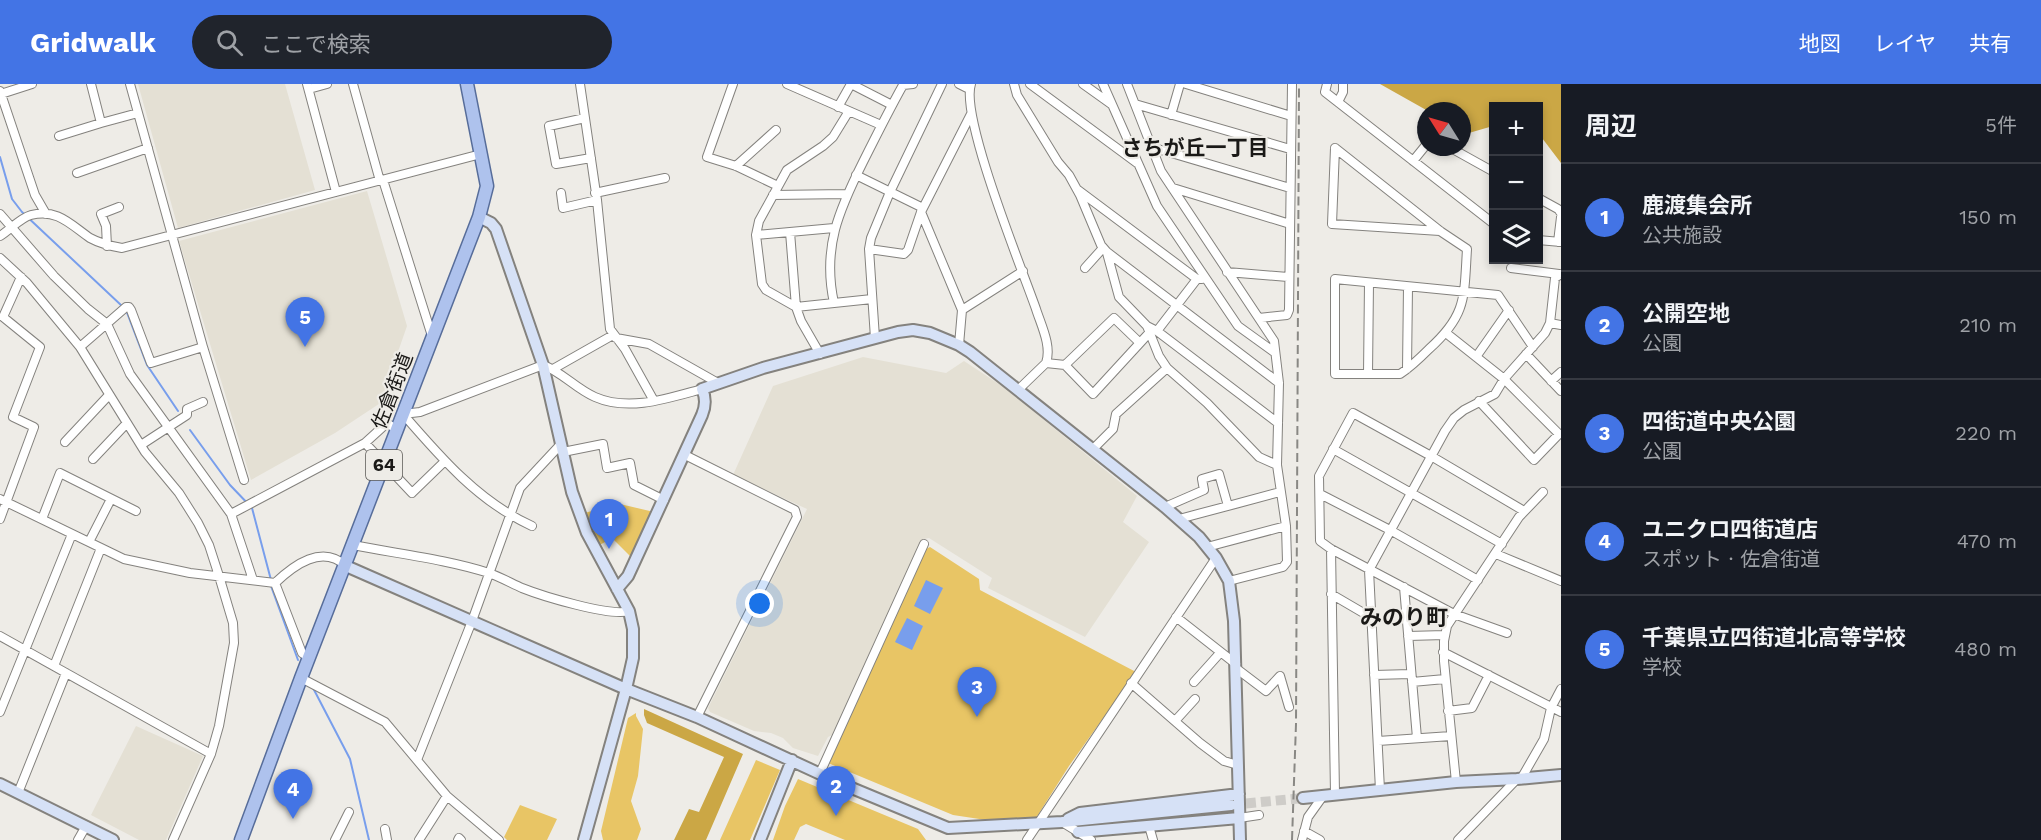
<!DOCTYPE html>
<html lang="ja">
<meta charset="utf-8">
<style>
:root{--surface:#171b24;--page:#20242c;--text:#f1f3f6;--muted:#9ea1a6;--line:#363941;--accent:#4374e5}
body{margin:0;font-family:"Work Sans","Noto Sans JP",sans-serif;background:var(--page);color:var(--text)}
.controls{position:absolute;right:18px;top:18px;display:grid;overflow:hidden;border-radius:0px;box-shadow:0 3px 9px #0003}
.controls button{width:54px;height:54px;display:grid;place-items:center;padding:0;border:0;border-bottom:2px solid var(--line);background:var(--surface);color:var(--text);font:30px sans-serif}
.compass{position:absolute;left:1417px;top:18px;width:54px;height:54px;border-radius:50%;background:var(--surface);box-shadow:0 3px 9px #0003;rotate:307deg}
.you{position:absolute;left:760px;top:520px;width:21px;height:21px;margin:-15px;border:4px solid #fff;border-radius:50%;background:#1a73e8;box-shadow:0 0 0 9px #1a73e833}
.badge{display:grid;place-items:center;width:39px;height:39px;border-radius:50%;background:var(--accent);color:#fff;font-size:20px;font-weight:700}
.pin{position:absolute;translate:-50% -50px;filter:drop-shadow(0 2px 3px #0008)}
.pin::after{content:'';position:absolute;top:32px;width:21px;height:18px;background:inherit;clip-path:polygon(0 0,100% 0,50% 100%)}
.list{margin:0;padding:0;list-style:none}
h2{display:flex;justify-content:space-between;align-items:center;height:78px;margin:0;padding:0 24px;font-size:26px}
h2 small{font-size:20px;font-weight:400;color:var(--muted)}
.list li{display:grid;grid-template-columns:39px 1fr auto;gap:18px;align-items:center;box-sizing:border-box;height:108px;padding:0 24px;border-top:2px solid var(--line)}
.list b{display:block;font-size:22px;white-space:nowrap}
.list p{margin:0;font-size:20px;white-space:nowrap;color:var(--muted)}
.list em{font-size:20px;font-style:normal;color:var(--muted)}
.icon{flex:none;width:33px;height:33px;fill:none;stroke:currentColor;stroke-width:2;stroke-linecap:round;stroke-linejoin:round}
.map{position:relative;flex:none;width:1561px;height:756px;overflow:hidden}
header{display:flex;align-items:center;gap:36px;box-sizing:border-box;height:84px;padding:0 30px;background:var(--accent);color:#fff}
header strong{font-size:28px}
nav{display:flex;gap:33px;margin-inline-start:auto;font-size:21px}
.search{width:420px;height:54px;background:var(--page);display:flex;align-items:center;gap:15px;box-sizing:border-box;padding:0 21px;border-radius:33px;color:var(--muted);font-size:22px}
main{display:flex}
aside{flex:1;background:var(--surface)}
.map>svg:first-child{display:block}
.built{fill:#e4e0d4}
.green{fill:#e8c565}
.forest{fill:#cba745}
.water{fill:#789eec}
.lines{fill:none;stroke-linecap:round;stroke-linejoin:round}
.stream{stroke:#789eec;stroke-width:2}
.secondary-tunnel{stroke:#ceccc8;stroke-width:10;stroke-dasharray:10 5;stroke-linecap:butt}
.street-casing{stroke:#84827e;stroke-width:10}
.secondary-casing{stroke:#84827e;stroke-width:14}
.primary-casing{stroke:#576d9a;stroke-width:15}
.street{stroke:#fff;stroke-width:8}
.secondary{stroke:#d6e1f6;stroke-width:10}
.primary{stroke:#aec2ed;stroke-width:12}
.rail{stroke:#898884;stroke-width:2;stroke-dasharray:9 4.5;stroke-linecap:butt}
.labels{text-anchor:middle;stroke-width:4.5;stroke-linejoin:round;paint-order:stroke}
.shield{fill:#eeece7;stroke:#5a5855;stroke-width:1.5}
.shield-label{font-size:18px;font-weight:bold;fill:#1a1917}
.street-label{font-size:20px;fill:#1a1917;stroke:#eeece7}
.neighbourhood-label{font-size:21px;font-weight:bold;fill:#1a1917;stroke:#eeece7}
.quarter-label{font-size:22px;font-weight:bold;fill:#1a1917;stroke:#eeece7}
</style>
<header>
<strong>Gridwalk</strong>
<div class="search"><svg class="icon" aria-label="search" viewBox="0 0 24 24"><circle cx="10" cy="10" r="6"/><path d="M15 15l6 6"/></svg>ここで検索</div>
<nav><a>地図</a><a>レイヤ</a><a>共有</a></nav>
</header>
<main>
<div class="map">
<svg width="1561" height="756" viewBox="0 0 1561 756">
<rect width="100%" height="100%" fill="#eeece7"/>
<path class="built" d="M138,0H285L315,106L178,144Z
M367,107L407,242L392,285L394,310L335,349L251,396L179,157Z
M863,273L946,289L964,277L1005,304L1137,412L1123,438L1149,458L1085,553L988,504L992,494L929,454L924,455L834,650L828,653L818,672L793,664L783,654L771,649L754,647L710,628L708,624L807,425L733,391L773,302Z
M136,642L203,672L166,756H139L91,731Z"/>
<path class="green" d="M620,420L654,428L634,476L612,454L598,462L592,455L584,429Z
M930,463L979,495L980,506L1136,588L1069,682L1036,734L986,736L953,731L828,679L926,465Z
M636,629V632L643,645L638,692L631,717L641,745L637,756H603L601,747L628,634Z
M756,676L780,686L750,756H720Z
M798,695L918,745L926,756H845L806,740L800,743L794,756H773L785,722Z
M520,721L557,735L547,756H507L504,753Z"/>
<path class="forest" d="M1380,0H1561V79L1539,50L1538,22H1494L1493,42L1462,51V27H1428Z
M644,625L743,670L706,756H674L689,725L699,728L724,673L647,639L644,631Z"/>
<path class="water" d="M926,496L943,504L930,530L914,522Z
M907,534L923,542L912,566L895,558Z"/>
<g class="lines">
<path class="stream" d="M0,73L12,115L22,128L122,222
M126,226L147,281L178,327
M190,346L230,401L252,424L271,496
M271,502L298,576
M312,602L350,675L369,756"/>
<path class="secondary-tunnel" d="M1231,721L1303,714"/>
<g class="street-casing">
<path id="street" d="M91,0L101,39L138,29
M130,0L203,263L244,396
M307,0L336,108
M353,0L380,97
M580,0L597,116L610,245L625,265L654,317
M733,0L707,73L736,82L778,102
M787,0L881,41
M959,0L969,5
M971,0C960,33 1022,185 1036,225C1041,241 1052,262 1046,279L1019,305
M1014,0L1017,11L1058,78L1069,91L1080,111L1101,161L1107,168L1279,299
M1030,0L1137,79
M1083,0L1111,20
M1103,0L1157,122L1238,242L1274,268
M1127,0L1161,87L1274,257L1279,299L1277,381L1286,442L1287,478L1283,483L1229,497
M1186,0L1291,32
M1327,0L1325,8L1494,140
M309,5L327,0
M0,7L35,111L46,130
M1,10L32,0
M1338,18L1343,8V0
M1135,20L1290,65
M838,23L851,0L892,21
M849,27L833,53L823,62L787,86L759,137L756,151L762,200L766,206L796,223L872,215
M1171,31L1180,0
M585,34L549,42L556,80L591,74
M59,52L101,39
M1151,63L1290,104
M1449,63L1494,88
M1335,64L1440,147L1467,165C1464,213 1467,231 1429,265C1420,274 1411,283 1400,290H1335V195L1498,211L1533,263
M1335,64L1332,140L1440,147
M1413,77L1426,61
M736,82L776,46
M77,89L148,64
M856,91L923,124
M383,96L432,252
M1173,104L1290,140
M1078,106L1197,195
M561,109L563,124L597,116
M595,109L665,94
M773,111L847,110
M1538,114L1558,125L1561,129
M921,128L962,226L959,261
M0,130L54,192L88,225L107,240L130,290L231,430L253,496
M790,148L796,223L801,237L820,270
M756,151L834,144
M0,152C10,146 20,134 31,131C57,124 71,141 90,154C101,160 110,162 122,164L481,70
M1538,156L1561,158
M1558,158L1561,133
M107,162L106,142L101,130L119,123
M869,165L904,170L908,166L921,128L971,30
M1107,169L1119,213L1147,242L1159,272L1167,284L1207,319L1259,373L1277,381
M0,174L27,199L80,263L145,368L179,409L198,439L209,461L219,492L233,539L234,559L219,642L211,670L173,756
M1085,184L1103,164
M1511,184L1559,190
M1227,188L1288,193
M834,219C822,164 839,126 863,78C876,52 889,26 903,1L913,0
M962,226L1023,187
M1259,234L1287,231L1289,226L1292,0
M1550,239L1561,241
M1147,242L1157,247L1278,339
M1157,247L1197,195H1202
M1446,249L1504,295L1559,350L1534,376L1479,317
M616,254L649,260L718,299
M875,254L869,165L871,154L890,108L942,0
M80,263L126,223H129L131,226L151,279L203,263
M1526,270L1561,307
M1476,273L1509,226
M1046,279L1065,281L1093,310L1150,248
M1065,281L1114,234L1140,259
M553,285L613,251
M1407,285L1408,203
M1368,290L1369,199
M1551,297L1561,288
M403,330L420,328L543,281C562,288 576,305 595,313C629,328 669,314 702,305
M403,330C441,374 479,418 532,442
M65,358L109,311
M365,359L412,409L444,378
M141,361L187,331V325L203,318
M1093,365L1113,345L1116,330L1167,284
M1333,365L1502,460
M563,368L603,360L607,384L630,379L634,401L664,416
M685,371L795,426L797,433L697,633
M93,375L127,339
M1320,410L1390,446L1478,496
M0,415L124,475L190,489L275,499C294,481 322,460 346,482
M1228,422L1280,408
M1165,423L1204,406L1202,395L1219,390L1228,422L1179,435
M231,430L365,359L387,339L397,346
M0,435L34,343L13,333L40,263L3,233L21,193
M42,435L60,389L136,427
M89,458L111,415
M353,461C398,470 445,475 489,489C500,493 511,499 522,504C542,512 611,533 629,527
M1207,463L1286,442
M1331,465L1335,710
M1496,470L1561,497
M275,499L302,569L310,574
M1404,503L1417,654
M1331,510L1372,534
M1176,533L1236,580
M1507,549L1454,530L1331,465L1320,457L1319,392L1353,329L1431,372L1524,427
M0,552L211,670
M1408,552L1445,551
M1443,568L1561,628
M54,582L101,464
M1237,585L1266,607L1280,592L1289,623
M1374,591L1411,590
M301,594L385,638L447,712L499,756
M1194,598L1220,569
M1412,598L1445,595
M1131,599L1200,659L1224,677L1238,681
M1448,627L1472,624L1489,591
M0,628L72,450
M1175,637L1195,615
M1378,657L1451,652
M417,676L472,537L520,404L561,360
M820,689L924,460
M1521,695L1544,655L1551,624L1561,605
M1456,698L1444,577V557L1447,542L1519,433L1543,408
M1380,706L1369,486L1445,347L1454,334L1464,326L1495,310L1504,295L1545,249L1550,239L1555,194L1561,190
M18,709L66,589
M1239,734L1259,731
M1062,738L1091,756
M1149,742L1153,756
M385,745L387,756
M1304,747L1320,756
M78,756L86,742
M335,756L349,728
M419,756L447,712
M458,756L459,754L461,756
M1027,756L1216,474
M1302,756L1308,733L1323,712
M1458,756L1517,695"/>
</g>
<g class="secondary-casing">
<path id="secondary" d="M479,133L491,139L496,145L543,281L572,408L587,449L629,527L633,545V574L626,605L584,756
M346,482L626,605L697,633L842,700L948,744L1062,738L1231,721
M617,505L628,492L702,331C706,321 706,314 702,305L763,284L898,248L913,246L930,249L959,261L970,268L1165,423L1199,453L1216,474L1229,497L1234,537L1240,756
M0,700L113,756
M1303,714L1456,698L1517,695L1561,691
M1068,735L1080,729L1239,710
M1078,748L1239,734
M760,756L792,676"/>
</g>
<g class="primary-casing">
<path id="primary" d="M241,756L301,594L479,133L487,102L467,0"/>
</g>
<use href="#street" class="street"/>
<use href="#secondary" class="secondary"/>
<use href="#primary" class="primary"/>
<path class="rail" d="M1292,756L1296,640L1299,0"/>
</g>
<g class="labels">
<rect class="shield" x="366" y="366" width="36" height="30" rx="4.5"/>
<g class="shield-label">
<text x="384" y="387">64</text>
</g>
<g class="street-label">
<text transform="translate(392 307) rotate(-69)" y="7">佐倉街道</text>
</g>
<g class="neighbourhood-label">
<text x="1195" y="71">さちが丘一丁目</text>
</g>
<g class="quarter-label">
<text x="1404" y="541">みのり町</text>
</g>
</g>
</svg>
<div class="controls">
<button>+</button>
<button>−</button>
<button><svg class="icon" aria-label="layers" viewBox="0 0 24 24"><path d="M12 4l9 5-9 5-9-5zM3 14l9 5 9-5"/></svg></button>
</div>
<svg class="compass" viewBox="-18 -18 36 36"><path d="M0-13l5 13h-10z" fill="#e53935"/><path d="M0 13l5-13h-10z" fill="#9ea1a6"/></svg>
<div class="you"></div>
<div class="pin badge" style="left:609px;top:465px">1</div>
<div class="pin badge" style="left:836px;top:732px">2</div>
<div class="pin badge" style="left:977px;top:633px">3</div>
<div class="pin badge" style="left:293px;top:735px">4</div>
<div class="pin badge" style="left:305px;top:263px">5</div>
</div>
<aside>
<h2>周辺<small>5件</small></h2>
<ul class="list">
<li><span class="badge">1</span><div><b>鹿渡集会所</b><p>公共施設</p></div><em>150 m</em></li>
<li><span class="badge">2</span><div><b>公開空地</b><p>公園</p></div><em>210 m</em></li>
<li><span class="badge">3</span><div><b>四街道中央公園</b><p>公園</p></div><em>220 m</em></li>
<li><span class="badge">4</span><div><b>ユニクロ四街道店</b><p>スポット · 佐倉街道</p></div><em>470 m</em></li>
<li><span class="badge">5</span><div><b>千葉県立四街道北高等学校</b><p>学校</p></div><em>480 m</em></li>
</ul>
</aside>
</main>
